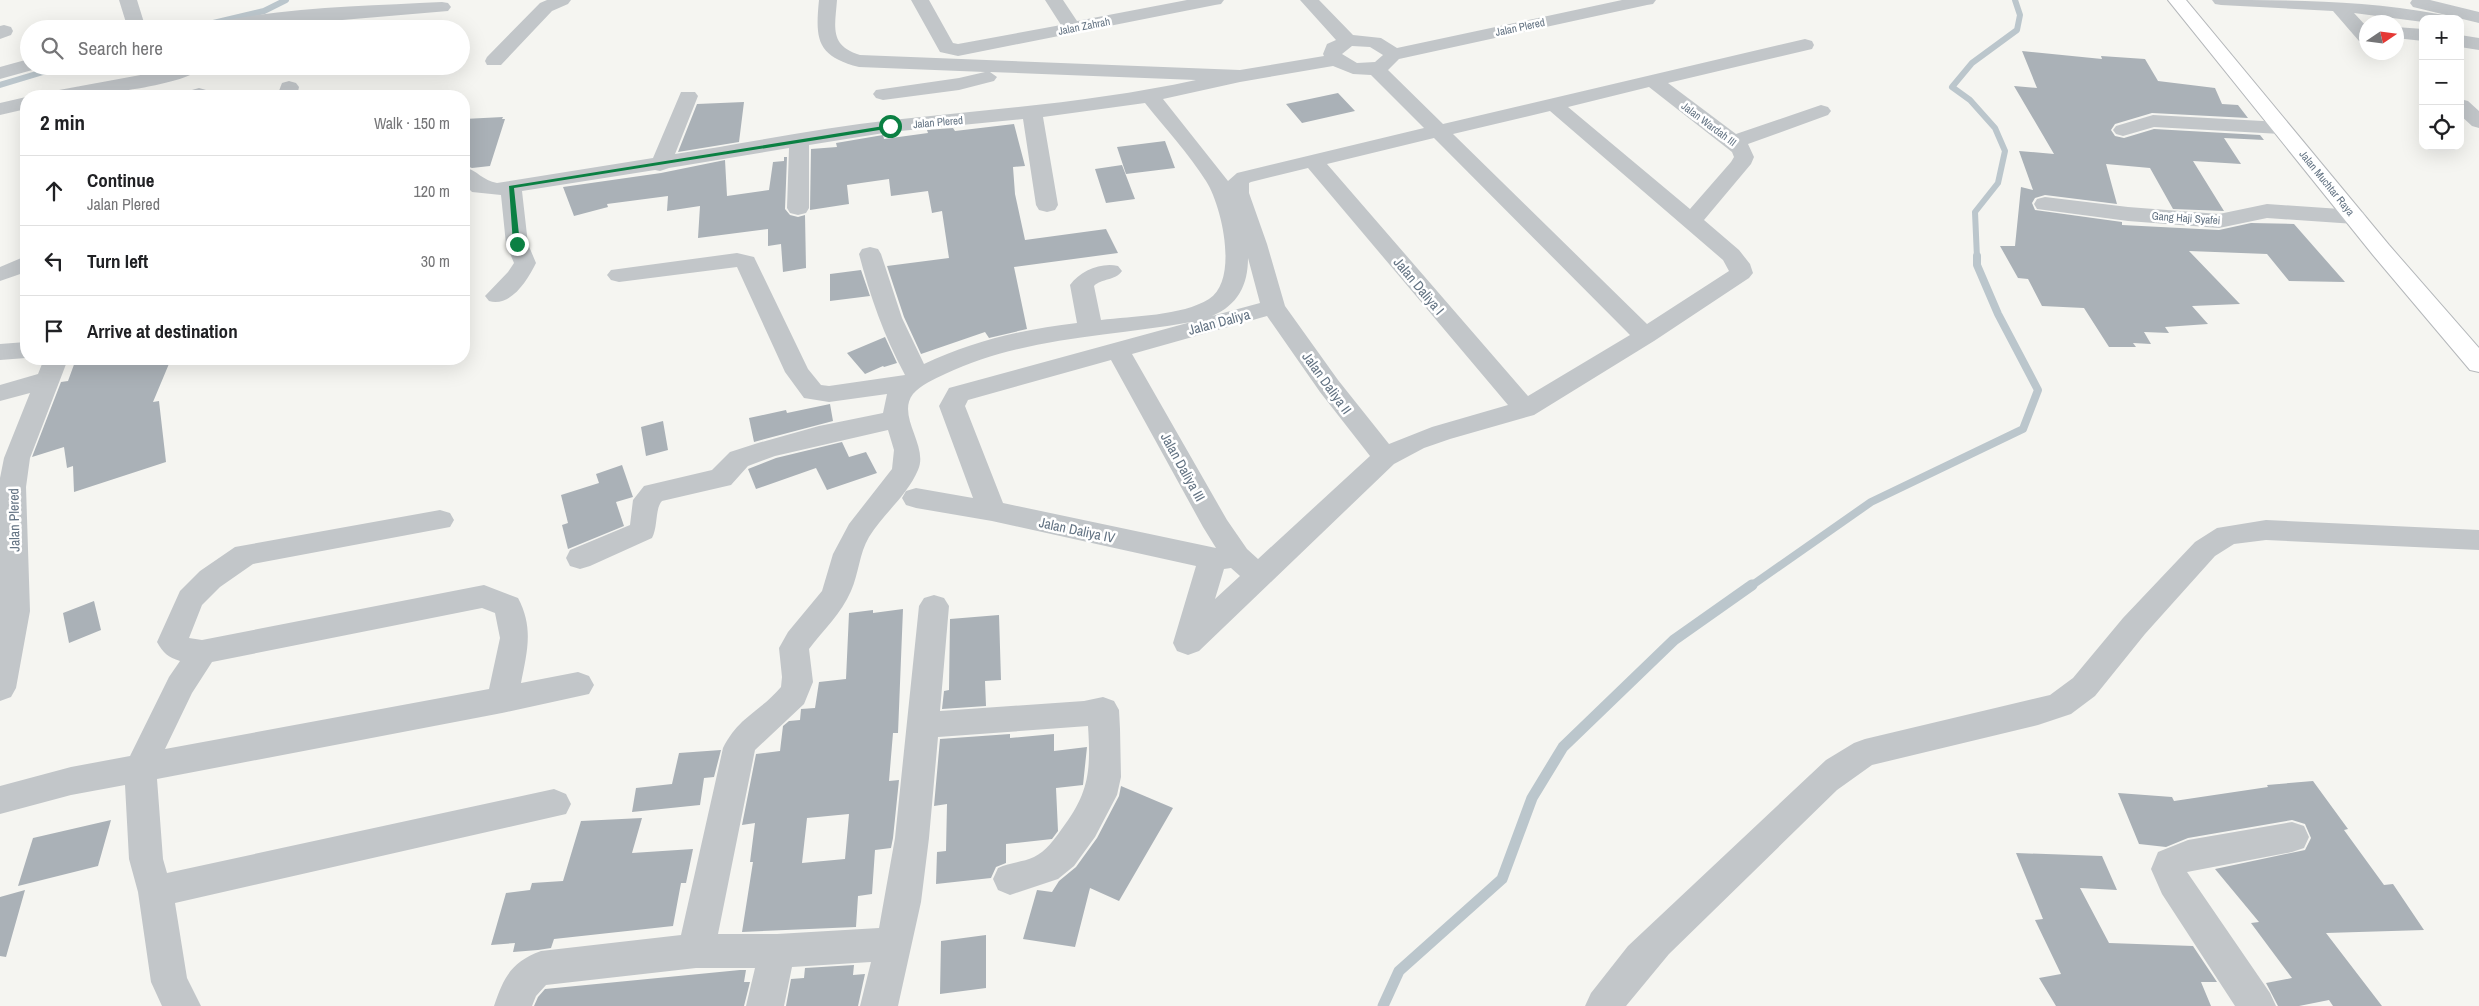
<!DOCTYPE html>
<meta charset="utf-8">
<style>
:root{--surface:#fff;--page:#f2f2f2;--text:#202124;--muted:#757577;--line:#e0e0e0}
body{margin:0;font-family:"Archivo Narrow",sans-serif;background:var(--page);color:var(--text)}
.controls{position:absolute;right:15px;top:15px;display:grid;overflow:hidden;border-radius:10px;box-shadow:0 5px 20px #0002}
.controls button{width:45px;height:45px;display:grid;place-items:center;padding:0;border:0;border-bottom:1px solid var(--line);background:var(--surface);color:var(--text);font:25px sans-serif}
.compass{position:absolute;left:2359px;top:15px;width:45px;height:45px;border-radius:50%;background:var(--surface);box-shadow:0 5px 20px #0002;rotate:77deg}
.stop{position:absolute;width:15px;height:15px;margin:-11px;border:4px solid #0b8043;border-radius:50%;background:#fff}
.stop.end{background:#0b8043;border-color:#fff;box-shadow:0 1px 5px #0008}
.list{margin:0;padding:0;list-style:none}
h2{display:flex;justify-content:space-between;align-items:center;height:65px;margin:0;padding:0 20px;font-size:21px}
h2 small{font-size:16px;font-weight:400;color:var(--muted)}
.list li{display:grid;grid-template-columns:32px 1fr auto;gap:15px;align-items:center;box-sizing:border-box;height:70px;padding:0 20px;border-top:1px solid var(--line)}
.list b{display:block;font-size:19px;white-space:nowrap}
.list p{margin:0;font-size:16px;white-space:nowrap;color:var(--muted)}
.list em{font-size:16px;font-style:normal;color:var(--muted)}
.icon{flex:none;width:28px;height:28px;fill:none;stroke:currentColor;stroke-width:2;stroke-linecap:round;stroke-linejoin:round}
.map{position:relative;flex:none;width:2479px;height:1006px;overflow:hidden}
.search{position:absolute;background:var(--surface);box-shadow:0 5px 20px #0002;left:20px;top:20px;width:450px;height:55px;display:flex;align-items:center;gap:12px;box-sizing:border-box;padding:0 18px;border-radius:28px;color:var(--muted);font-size:19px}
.panel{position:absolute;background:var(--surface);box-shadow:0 5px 20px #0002;left:20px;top:90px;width:450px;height:275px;border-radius:20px}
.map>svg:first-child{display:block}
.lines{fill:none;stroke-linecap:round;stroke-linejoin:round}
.stream-far2{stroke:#bbc6cc;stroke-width:6}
.stream-far1{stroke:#bbc6cc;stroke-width:8}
.stream{stroke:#bbc6cc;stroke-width:11}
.building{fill:#aab1b7;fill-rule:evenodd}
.highway-casing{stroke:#b5b8bb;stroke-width:2}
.street{fill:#c2c6c9;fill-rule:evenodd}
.highway{fill:#fff;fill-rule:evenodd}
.route{fill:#0b8043}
.labels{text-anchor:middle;stroke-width:5;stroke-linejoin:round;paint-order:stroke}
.far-street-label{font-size:11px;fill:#637383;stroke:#fff}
.street-label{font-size:14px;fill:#637383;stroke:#fff}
</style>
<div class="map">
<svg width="2479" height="1006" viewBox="0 0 2479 1006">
<rect width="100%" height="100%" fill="#f5f5f1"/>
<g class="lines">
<path class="stream-far2" d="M188,29L264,11L286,0
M0,85L63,66
M1977,258L1975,212L1998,183L2005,151L1995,128L1970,100L1952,87L1972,63L2017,30L2020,15L2015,0"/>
<path class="stream-far1" d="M1751,586L1871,502L2023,429L2038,390L1998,314L1977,265V256"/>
<path class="stream" d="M1383,1006L1399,971L1502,879L1532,798L1563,747L1674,640L1752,585"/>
</g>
<path class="building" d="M2022,51L2102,59L2101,56L2145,59L2158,81L2215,88L2222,104L2238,105L2248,118L2152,113L2115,124L2111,130L2115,136L2124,138L2154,129L2260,135L2264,140L2224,138L2241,164L2193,161L2224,211L2173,209L2150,168L2106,164L2117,204L2045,195L2035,198L2032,203L2035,210L2122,222V225L2219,230L2251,223L2294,224L2345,282L2289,281L2267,254L2189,251L2240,304L2192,306L2208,324L2165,327L2169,333L2144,332L2151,344L2133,343L2136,347H2109L2084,308L2042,306L2028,279L2018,278L2000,246H2015L2021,187L2033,190L2019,151L2054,154L2014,86L2037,88Z
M1338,93L1355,111L1302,123L1286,104Z
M744,102L739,142L678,152L697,104Z
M503,117L502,119H505L490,166L472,168L464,165V119Z
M1014,124L1025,166L1013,167L1015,194L1025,240L1106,229L1118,253L1014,267L1027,329L989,338L985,332L921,354L904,317L887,266L949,258L942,211L932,213L928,191L891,196L889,179L847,185L849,204L810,210L811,149L837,147L836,143L883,135L884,139L928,133L927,130L953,128L955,131Z
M1165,141L1175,168L1126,174L1117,147Z
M784,157H787L785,209L790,215L798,217L805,215L806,268L783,272L781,244L768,246V229L698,238L700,206L667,211L668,196L607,204L608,207L574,216L563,187L661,173L725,160L727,196L769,190L773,162L784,161Z
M1122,165L1135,199L1106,203L1095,169Z
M861,270L870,296L830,301V274Z
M885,337L897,363L884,367L883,366L865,374L847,353Z
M76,359H171L153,402L159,401L166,462L74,492L73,466L67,468L64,447L32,457L61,382L68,381Z
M830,404L833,421L754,442L749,418L786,410L787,413Z
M663,421L668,450L646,456L641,427Z
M842,442L849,457L866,452L877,473L827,490L816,468L756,489L748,469L776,458Z
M622,465L633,497L616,502L624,526L568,549L562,525L568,523L561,495L599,483L596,474Z
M94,601L101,630L69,643L63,613Z
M903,609L898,733H893L889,781L899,780L893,838L891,848L875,850L872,894L858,896L856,927L742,932L753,862H750L755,823L742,825L756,754L780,751L783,726L789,721L800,720L801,709L815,708L819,682L846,679L849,613L873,610V613ZM849,814L845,859L802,863L807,818Z
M999,615L1001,680L985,681L986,706L942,709L944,691L949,690L950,619Z
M1010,734V738L1054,734V751L1087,747L1083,785L1056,788L1058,831L1052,839L1006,844V863L996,867L991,878L936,884L937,852L946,851L947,804L934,806L940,739Z
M721,750L714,777L704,778L700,805L632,812L636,788L672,784L679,753Z
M2313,781L2348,829L2344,830L2384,885L2393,884L2424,930L2326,933L2382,1006H2333L2329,1000L2299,1006H2278L2266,983L2292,978L2251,923L2259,922L2215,869L2305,850L2311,838L2305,824L2292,820L2188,838L2166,847L2139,844L2118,793L2172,797L2174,801L2268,787L2267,785Z
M1121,786L1173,808L1119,901L1090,888L1075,947L1023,939L1037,890L1052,892L1059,881L1076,867L1097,838L1119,796Z
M642,818L632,853L693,849L686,883H681L673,926L554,939L551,948L538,950L513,952L515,943L491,945L506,893L530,890L532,883L563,881L581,821Z
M111,820L98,866L18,886L33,838Z
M2016,853L2102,856L2117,890L2080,888L2109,943L2193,946L2217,982H2201L2211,1006H2056L2039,978L2061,974L2035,920L2043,919Z
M25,890L6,957L0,956V897Z
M986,935V988L940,994L941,941Z
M854,965L853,975L865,974L858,1006H786L791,979L804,978L805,968Z
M740,970H746L744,982H750L744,1006H534L538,997L545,989Z"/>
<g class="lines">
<g class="highway-casing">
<path id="highway" d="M2168,0H2186L2389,245L2479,348V372L2470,370L2373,255Z"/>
</g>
<path class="street" d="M119,0H137L146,29H128Z
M547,0H571L568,4L552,11L501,65H487L485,61L487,57L540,3Z
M819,0H837C835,27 829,46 860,55L1240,70L1324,56L1323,54L1327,44L1336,40L1300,0H1319L1353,35L1381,38L1397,48L1622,0H1656L1653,4L1647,5L1399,59L1388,70L1443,124L1805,39L1812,41L1814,45L1812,49L1668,83L1736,134L1821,105L1828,107L1831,111L1828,115L1748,144L1754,157L1751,164L1704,220L1739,250L1750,264L1753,273L1749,278L1654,341L1534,415L1450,439L1424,448L1394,464L1199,651L1188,655L1177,651L1173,643L1196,566L992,521L916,508L906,505L902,498L906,491L916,488L973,498L939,406L949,388L1191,322C1108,337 1022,337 945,374C934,379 921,385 913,394C896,416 929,446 918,470C907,496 883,514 869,537C859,554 859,573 851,591C841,614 824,629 809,649L813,682L804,704L755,750L718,934H777L879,928L895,838L919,606L924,598L934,595L944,598L949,606L940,711L1084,701L1103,697L1114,701L1119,710L1120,729L1121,777L1117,795L1095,837L1074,866L1058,879L1010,895L998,890L993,879L998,868C1009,863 1023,862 1034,857C1046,851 1054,840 1061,830C1089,793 1091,772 1088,726L938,737L929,838L921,902L898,1006H860L871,962L792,967L784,1006H746L755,968H696L546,985L536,996L532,1006H494C504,977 511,962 541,951L681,935L723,748C739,716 760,712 781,687L782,677L779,648L788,632L822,591L833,554L849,524L892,469L894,450L888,430L775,456L748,466L731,485L662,501C655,508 658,527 652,538L590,566L580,569L570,566L566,558L570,550L630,525L633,500L644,486L712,470L730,452L758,443L819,426L883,413L887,394L829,402L804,398L785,372L737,267L619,282L611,280L607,275L611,270L737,253L754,257L808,369L821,385L829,386L905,375C884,336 870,296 859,254L862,249L870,247L878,249L881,254L902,318L924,364C973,341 1024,329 1077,323L1070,285C1080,271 1101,262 1118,266L1122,271C1115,281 1102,278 1094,286L1101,320C1132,316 1182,316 1209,299C1239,280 1222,206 1206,181C1189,154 1165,128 1145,103L1043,117L1058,205L1055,210L1047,212L1039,210L1036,205L1023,119L890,132L809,145V208L806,213L798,215L790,213L787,208L789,148L669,168L660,171L655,170L522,191L528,244L536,263C527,281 511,307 489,301L485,296L508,272L514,263L506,244L501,195L472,192L464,184V167C477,170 483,181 497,183L653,158L681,92H695L698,96L675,154C747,143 819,128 892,120C994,109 1095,102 1196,80L990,72L997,77L994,81L959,90L883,100L876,98L873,94L876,90L959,78L985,72L859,67C817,56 815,40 819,0ZM1352,46L1370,47L1383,55L1375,62L1357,63L1342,54ZM1333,66L1353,74L1371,75L1424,128L1237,173L1228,181L1163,99L1240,82ZM1649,87L1732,152L1734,157L1731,162L1690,209L1568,107ZM1550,111L1723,260L1729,271L1647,324L1453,134ZM1434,138L1630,335L1528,396L1327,164ZM1308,168L1508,405L1432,427L1389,444L1338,380L1285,306L1267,244L1249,193V183L1251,182ZM1248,258L1260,303L1212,316C1238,305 1248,285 1248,258ZM1267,316L1320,392L1370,456L1258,559L1247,549L1227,520L1132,354ZM1111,360L1203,527L1216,548L1003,503L965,406L968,400ZM1231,568L1240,576L1215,599L1224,569Z
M911,0H929L953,43L958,44L1061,25L1045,0H1063L1077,21L1187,0H1224L1221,4L1215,5L958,56L940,52Z
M2212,0C2289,0 2362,0 2438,14L2444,15L2447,19H2423V22L2354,13L2366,26V43L2359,41L2333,11L2221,5L2215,4Z
M2412,0H2430L2479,12V23L2413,7L2410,3Z
M442,2L448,3L451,7L448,11L237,29H203L206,25C278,7 367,6 442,2Z
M4,25L11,27L13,31L11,35L0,39V26Z
M2396,27L2423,29V41L2396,38Z
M2460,35L2479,38V50L2460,47Z
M29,59V66H38L36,69L0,79V67Z
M179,66H203C189,87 76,98 49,96L52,92L59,90L173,69Z
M289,81L296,83L299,87L297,96H277L282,83Z
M199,88L206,90L208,96H188L192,90Z
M26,97V109L0,115V103Z
M2460,99L2468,101L2479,111V128L2472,126L2460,115Z
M2153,115L2281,122L2288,124L2291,128L2288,132L2281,134L2154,127L2123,136L2116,134L2113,130L2116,126Z
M2045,197L2128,207L2219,214L2267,204L2355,210L2363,212L2366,217L2363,222L2355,224L2267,218L2219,228L2128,221L2037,209L2034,204L2037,199Z
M26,256V272L0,281V267Z
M26,342V358L0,360V344Z
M44,359H68L30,458L26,487L30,611L16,688L11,697L0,701V478L4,458L30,393L0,401V385L38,374Z
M440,510L450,513L454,520L450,527L253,564L220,587L202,605L189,638L202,640L484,585L518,598C534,628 527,652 521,683L578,672L589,676L594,685L589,694L502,713L157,779L163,859L167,873L554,789L566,794L571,804L566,814L175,903L187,978L201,1006H162L151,982L138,892L129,859L125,785L71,795L0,814V786L71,767L130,756L169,677L180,661C168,657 163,653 157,642L180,591L200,571L235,547ZM482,608L495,613L500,638L489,689L165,749L192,693L212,662Z
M2266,520L2479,530V550L2266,540L2234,544L2215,556L2145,634L2095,696L2071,714L2038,725L1872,765L1837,790L1669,954L1626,1006H1585L1591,993L1628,946L1826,760L1854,743L1865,739L2050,695L2073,678L2123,618L2195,542L2217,528Z
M2292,822L2304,826L2309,837L2304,848L2292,852L2187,872L2270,993L2276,1006H2235L2162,894L2151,869L2158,852L2188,840Z"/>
<use href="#highway" class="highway"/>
</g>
<path class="route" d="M890,125L892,128L514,188L520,244L517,246L513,244L509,186Z"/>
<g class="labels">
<g class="far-street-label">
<text transform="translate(1084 26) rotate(-11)" y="4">Jalan Zahrah</text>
<text transform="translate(1520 27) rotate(-12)" y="4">Jalan Plered</text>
<text transform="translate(938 122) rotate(-5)" y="4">Jalan Plered</text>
<text transform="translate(1709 124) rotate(37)" y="4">Jalan Wardah III</text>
<text transform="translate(2327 183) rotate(51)" y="4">Jalan Muchtar Raya</text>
<text transform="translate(2186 218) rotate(4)" y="4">Gang Haji Syafei</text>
</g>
<g class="street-label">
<text transform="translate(1419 286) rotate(50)" y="5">Jalan Daliya I</text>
<text transform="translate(1219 322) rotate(-15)" y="5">Jalan Daliya</text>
<text transform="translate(1327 383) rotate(54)" y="5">Jalan Daliya II</text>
<text transform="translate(1183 467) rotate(61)" y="5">Jalan Daliya III</text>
<text transform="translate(14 520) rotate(-91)" y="5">Jalan Plered</text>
<text transform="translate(1077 530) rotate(12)" y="5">Jalan Daliya IV</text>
</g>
</g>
</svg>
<div class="controls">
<button>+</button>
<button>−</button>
<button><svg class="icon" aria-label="locate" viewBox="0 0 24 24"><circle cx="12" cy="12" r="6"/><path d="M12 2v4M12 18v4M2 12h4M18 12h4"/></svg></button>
</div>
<svg class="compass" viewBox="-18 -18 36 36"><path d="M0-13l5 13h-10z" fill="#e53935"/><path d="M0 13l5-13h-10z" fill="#757577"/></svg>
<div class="stop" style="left:890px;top:126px"></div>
<div class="stop end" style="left:517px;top:244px"></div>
<div class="search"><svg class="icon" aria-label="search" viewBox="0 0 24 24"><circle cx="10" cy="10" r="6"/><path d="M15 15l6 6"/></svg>Search here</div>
<section class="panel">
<h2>2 min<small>Walk · 150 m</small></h2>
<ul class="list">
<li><svg class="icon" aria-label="ahead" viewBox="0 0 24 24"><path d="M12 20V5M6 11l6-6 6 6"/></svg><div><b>Continue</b><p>Jalan Plered</p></div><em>120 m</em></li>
<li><svg class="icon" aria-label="left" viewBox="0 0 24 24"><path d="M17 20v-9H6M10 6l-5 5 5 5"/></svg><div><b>Turn left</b></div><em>30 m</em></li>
<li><svg class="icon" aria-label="arrive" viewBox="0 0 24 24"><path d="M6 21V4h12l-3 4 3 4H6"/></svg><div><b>Arrive at destination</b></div></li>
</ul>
</section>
</div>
